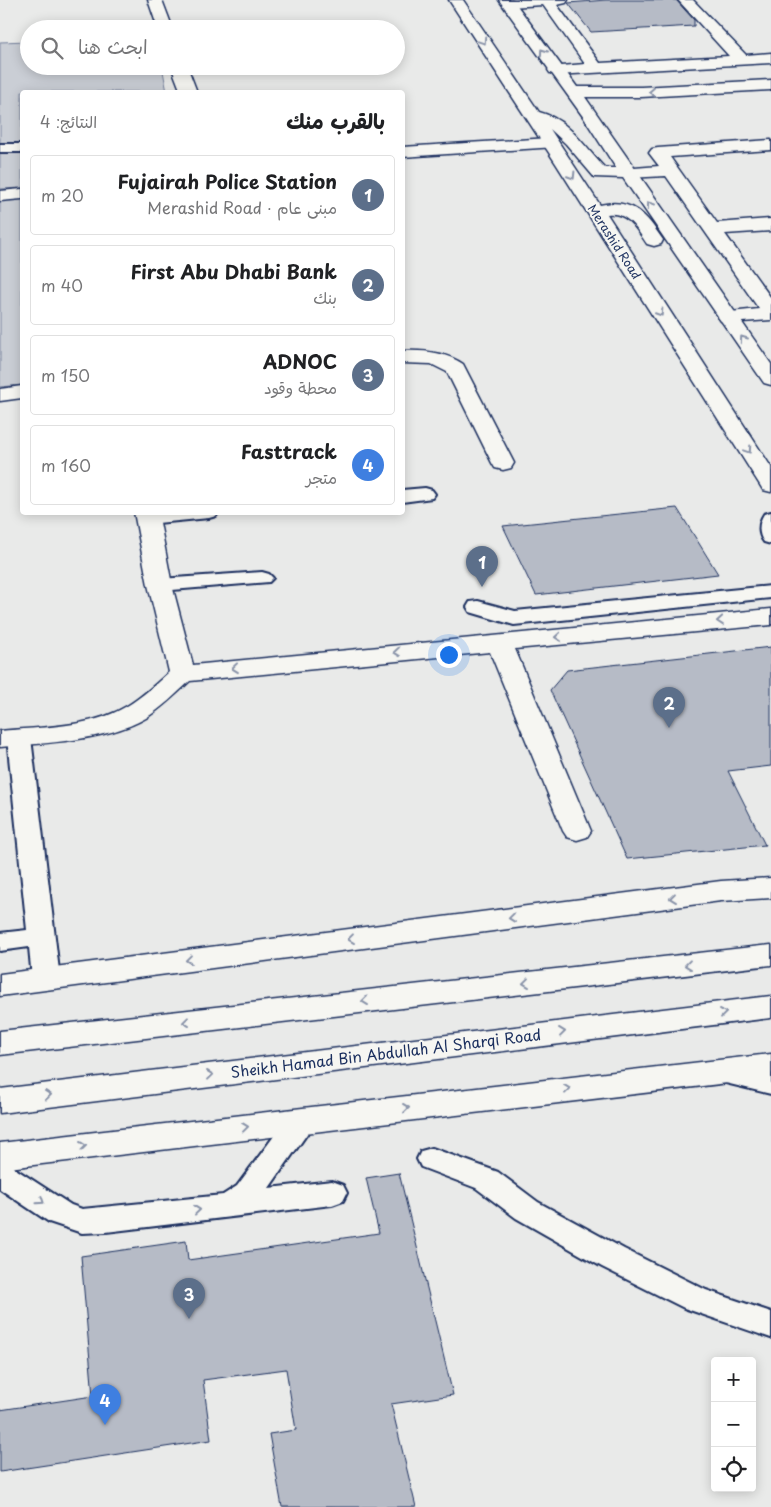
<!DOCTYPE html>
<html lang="ar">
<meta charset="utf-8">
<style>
:root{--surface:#fff;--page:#f6f6f6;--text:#202124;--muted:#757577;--line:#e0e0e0;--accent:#d93025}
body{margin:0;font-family:"Playpen Sans","Playpen Sans Arabic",sans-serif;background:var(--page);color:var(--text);direction:rtl}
.controls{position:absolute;right:15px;bottom:15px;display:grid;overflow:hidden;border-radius:5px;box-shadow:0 2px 12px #0003}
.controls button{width:45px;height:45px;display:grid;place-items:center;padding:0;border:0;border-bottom:1px solid var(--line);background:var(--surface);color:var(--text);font:25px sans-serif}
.you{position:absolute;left:448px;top:654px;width:18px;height:18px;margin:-12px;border:4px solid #fff;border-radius:50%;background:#1a73e8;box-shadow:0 0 0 8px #1a73e833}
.badge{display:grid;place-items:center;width:32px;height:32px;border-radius:50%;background:var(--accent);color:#fff;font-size:16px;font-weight:700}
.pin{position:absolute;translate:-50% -41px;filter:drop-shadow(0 1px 2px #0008)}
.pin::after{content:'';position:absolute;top:26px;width:18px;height:15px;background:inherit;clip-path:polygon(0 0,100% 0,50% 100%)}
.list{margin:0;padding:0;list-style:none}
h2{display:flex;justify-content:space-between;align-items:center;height:65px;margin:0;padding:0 20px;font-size:21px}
h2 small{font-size:16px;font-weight:400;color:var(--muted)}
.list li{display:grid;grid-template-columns:32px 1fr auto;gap:15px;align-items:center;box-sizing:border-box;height:80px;margin:0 10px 10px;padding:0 10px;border:1px solid var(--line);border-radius:5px}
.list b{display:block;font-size:19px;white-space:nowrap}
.list p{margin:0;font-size:16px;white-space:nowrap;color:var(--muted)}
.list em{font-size:16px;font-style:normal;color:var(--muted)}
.icon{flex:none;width:28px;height:28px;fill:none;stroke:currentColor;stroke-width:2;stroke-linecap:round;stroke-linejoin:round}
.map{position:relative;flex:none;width:771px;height:1507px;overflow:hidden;direction:ltr}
.search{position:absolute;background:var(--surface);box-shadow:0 2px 12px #0003;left:20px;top:20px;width:385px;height:55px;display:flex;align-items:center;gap:12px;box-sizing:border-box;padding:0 18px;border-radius:28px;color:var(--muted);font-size:19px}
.panel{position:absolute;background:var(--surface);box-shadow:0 2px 12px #0003;left:20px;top:90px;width:385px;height:425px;border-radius:5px;direction:rtl}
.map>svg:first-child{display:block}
.green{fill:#caced5;stroke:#727e9a}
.building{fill:#b6bbc6;stroke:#1b2f5e}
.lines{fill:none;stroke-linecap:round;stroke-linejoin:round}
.lane-casing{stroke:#1b2f5e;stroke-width:4}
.street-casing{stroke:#1b2f5e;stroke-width:3}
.secondary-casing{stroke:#1b2f5e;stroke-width:3}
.highway-casing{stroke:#1b2f5e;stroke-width:3}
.lane{fill:#f6f6f2;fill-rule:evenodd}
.street{fill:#f6f6f2;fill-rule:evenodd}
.secondary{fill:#f6f6f2;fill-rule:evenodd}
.highway{fill:#f6f6f2;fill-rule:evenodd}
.oneway{stroke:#8892a8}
.labels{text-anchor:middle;stroke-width:4;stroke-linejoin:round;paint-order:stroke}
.far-street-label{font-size:12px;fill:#1b2f5e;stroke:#f6f6f2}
.street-label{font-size:15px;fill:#1b2f5e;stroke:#f6f6f2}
</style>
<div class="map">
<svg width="771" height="1507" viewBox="0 0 771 1507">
<rect width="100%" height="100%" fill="#e9eae9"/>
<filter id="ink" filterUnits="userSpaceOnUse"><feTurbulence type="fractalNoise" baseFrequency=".02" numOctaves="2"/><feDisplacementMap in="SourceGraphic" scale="10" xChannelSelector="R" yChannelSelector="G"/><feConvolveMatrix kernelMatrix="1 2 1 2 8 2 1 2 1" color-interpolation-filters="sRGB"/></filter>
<g filter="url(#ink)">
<path class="green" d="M29,41V66H162L167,92H22V188L0,189V42Z
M22,199V385L0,387V200Z"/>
<path class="building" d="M606,0H676L694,20V26L591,32L568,3Z
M677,508L718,574L536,595L503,526Z
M771,647V766L728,771L765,845L627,859L550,690L567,670Z
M399,1173L453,1395L391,1404L416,1507H282L269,1434L296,1430L286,1369L203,1380L211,1440L0,1472V1410L93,1396L81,1256L186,1241L188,1260L379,1233L366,1178Z"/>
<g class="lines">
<g class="lane-casing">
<path id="lane" d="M0,144H22V152H0Z
M425,488L432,490L435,494L432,498L402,502V490Z
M145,512H219L216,516L209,518L147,524L140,522L137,518L140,514Z
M771,512V544L764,542C758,534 758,523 764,514Z
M262,572L269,574L273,578L269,582L160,591L152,590L149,585L152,580L160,579Z
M771,586V598L514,625L470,612L467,607L470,602L478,601L515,611Z
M19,731L27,733L31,738L60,979L56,986L46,988L36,986L32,979L29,947L0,951V933L27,930L7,738L11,733Z
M723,1063L771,1074V1094L713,1080L709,1073L713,1066Z
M301,1110L311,1113L316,1121L269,1188L332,1181L343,1185L347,1193L343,1201L332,1205L106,1232L82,1233L49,1222L0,1189V1163L11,1166L71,1205L82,1209L223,1195L237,1186L291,1113Z
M432,1148L498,1172L538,1202L624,1249L706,1290L771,1312V1338L684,1308L602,1267L516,1218L476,1188L421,1167L417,1159L421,1151Z"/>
</g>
<g class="street-casing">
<path id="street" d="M148,0H162L173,29H158Z
M504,0H568L566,3L557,5L600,63L729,56L678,0H693L746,55L771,53V63L556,75L550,73L548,70L550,67L585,64L543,5L509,7L504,6L502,3Z
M171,66H187L197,92H181Z
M550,138L556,139L559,143L556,147L402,157V147Z
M771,140V150L670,157L717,223L771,219V231L725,234L771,298V320L728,323L721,321L718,317L721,313L759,309L666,176L628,178L622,177L619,173L622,169L659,166L649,153L652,149L658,148Z
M22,189V199L0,201V191Z
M402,351C424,350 445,352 463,364L514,463L511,468L503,470L495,468L492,463L447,372L431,364L402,363Z
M22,386V398L0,401V389Z
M134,512H158L172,585L193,665L771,609V625L515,649L591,831L587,837L577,840L567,837L563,831L490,652L190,681C176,694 162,708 146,718C106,741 45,743 0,747V731C41,727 91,728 127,706C142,697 156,684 169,672L148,585Z"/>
</g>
<g class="secondary-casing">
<path id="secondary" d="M449,0H463L539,112C570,120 583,146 605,168H616L584,118L499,0H513L577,87H641L771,80V90L641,97H585L771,364V385L764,383L623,178L594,177L566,144L550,129L600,205C633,197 647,216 663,240L661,244L654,246L647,244C637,229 627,211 607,214L771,467V492L763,490L760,485L555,162Z"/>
</g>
<g class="highway-casing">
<path id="highway" d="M771,878V898L721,901L0,996V974L721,881Z
M771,945V965L0,1055V1031Z
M771,996V1018L0,1113V1089Z
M771,1054V1078L0,1169V1143Z"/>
</g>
<use href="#lane" class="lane"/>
<use href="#street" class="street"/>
<use href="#secondary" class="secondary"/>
<use href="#highway" class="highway"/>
</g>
<defs><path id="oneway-chevron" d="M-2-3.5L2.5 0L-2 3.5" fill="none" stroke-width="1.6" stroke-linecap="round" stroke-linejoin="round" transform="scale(1.25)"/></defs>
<g class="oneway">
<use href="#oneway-chevron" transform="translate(483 41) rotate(56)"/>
<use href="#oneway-chevron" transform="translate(543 52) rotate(-125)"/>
<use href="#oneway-chevron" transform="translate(652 92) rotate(177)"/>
<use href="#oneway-chevron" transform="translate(572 176) rotate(58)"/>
<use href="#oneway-chevron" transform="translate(650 205) rotate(-125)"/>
<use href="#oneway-chevron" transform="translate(660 313) rotate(57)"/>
<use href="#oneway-chevron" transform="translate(743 339) rotate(-125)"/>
<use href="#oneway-chevron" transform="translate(748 450) rotate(56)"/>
<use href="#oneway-chevron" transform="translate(720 621) rotate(175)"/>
<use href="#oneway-chevron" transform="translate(558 637) rotate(175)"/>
<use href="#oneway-chevron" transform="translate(397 652) rotate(174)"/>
<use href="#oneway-chevron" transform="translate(235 668) rotate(174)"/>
<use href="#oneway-chevron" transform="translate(673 898) rotate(173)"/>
<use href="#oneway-chevron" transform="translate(512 918) rotate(173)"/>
<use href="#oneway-chevron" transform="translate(351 939) rotate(173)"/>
<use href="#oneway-chevron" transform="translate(189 960) rotate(173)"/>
<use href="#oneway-chevron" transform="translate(688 965) rotate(173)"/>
<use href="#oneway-chevron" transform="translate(526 983) rotate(173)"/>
<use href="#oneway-chevron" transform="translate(365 1001) rotate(173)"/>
<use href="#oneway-chevron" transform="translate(723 1013) rotate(-7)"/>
<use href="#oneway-chevron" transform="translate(186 1022) rotate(173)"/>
<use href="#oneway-chevron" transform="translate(562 1032) rotate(-7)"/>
<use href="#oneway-chevron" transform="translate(210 1075) rotate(-7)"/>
<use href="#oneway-chevron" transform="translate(567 1089) rotate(-7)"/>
<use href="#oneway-chevron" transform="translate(48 1095) rotate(-7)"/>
<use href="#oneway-chevron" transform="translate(406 1108) rotate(-7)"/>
<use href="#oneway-chevron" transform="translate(245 1127) rotate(-7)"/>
<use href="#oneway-chevron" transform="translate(83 1146) rotate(-7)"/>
<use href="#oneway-chevron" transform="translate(41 1201) rotate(34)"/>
<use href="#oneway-chevron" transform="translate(197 1210) rotate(-6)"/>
</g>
</g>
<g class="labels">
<g class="far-street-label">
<text transform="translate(614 242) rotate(57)" y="4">Merashid Road</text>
</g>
<g class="street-label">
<text transform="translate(386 1054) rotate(-7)" y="5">Sheikh Hamad Bin Abdullah Al Sharqi Road</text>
</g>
</g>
</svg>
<div class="controls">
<button>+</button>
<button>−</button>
<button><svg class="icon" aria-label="locate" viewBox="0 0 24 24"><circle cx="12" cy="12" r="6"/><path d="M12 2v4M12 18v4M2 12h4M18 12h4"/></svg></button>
</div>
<div class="you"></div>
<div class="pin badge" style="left:482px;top:587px;background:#5c6f8a">1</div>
<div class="pin badge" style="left:669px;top:728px;background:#5c6f8a">2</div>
<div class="pin badge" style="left:189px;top:1319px;background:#5c6f8a">3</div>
<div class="pin badge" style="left:105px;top:1425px;background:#3f7fe0">4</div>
<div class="search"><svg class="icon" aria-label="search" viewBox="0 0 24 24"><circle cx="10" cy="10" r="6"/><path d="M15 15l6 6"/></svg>ابحث هنا</div>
<section class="panel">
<h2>بالقرب منك<small>النتائج: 4</small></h2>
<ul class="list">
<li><span class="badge" style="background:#5c6f8a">1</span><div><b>Fujairah Police Station</b><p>مبنى عام · Merashid Road</p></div><em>20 m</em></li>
<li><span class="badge" style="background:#5c6f8a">2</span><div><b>First Abu Dhabi Bank</b><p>بنك</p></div><em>40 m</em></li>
<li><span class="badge" style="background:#5c6f8a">3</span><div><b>ADNOC</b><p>محطة وقود</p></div><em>150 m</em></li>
<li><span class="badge" style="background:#3f7fe0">4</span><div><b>Fasttrack</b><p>متجر</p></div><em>160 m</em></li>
</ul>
</section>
</div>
